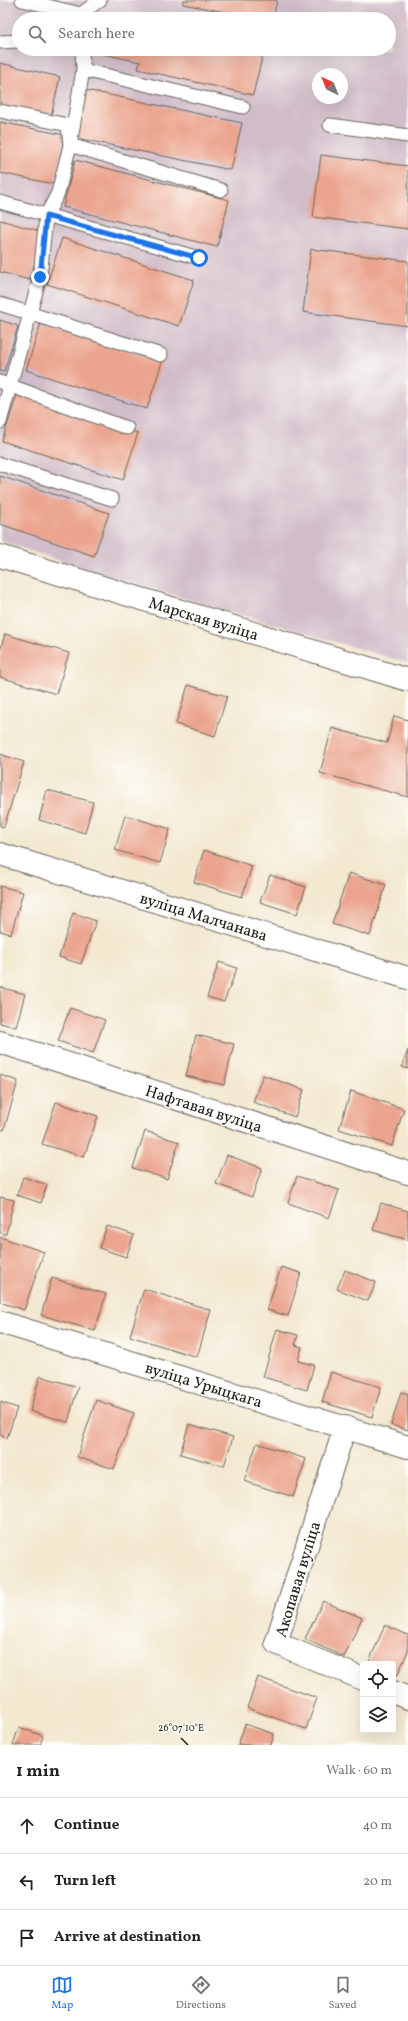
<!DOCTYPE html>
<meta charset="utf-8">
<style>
:root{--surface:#fff;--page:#f2f2f2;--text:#222;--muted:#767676;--line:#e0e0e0;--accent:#1a73e8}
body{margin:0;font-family:Vollkorn,serif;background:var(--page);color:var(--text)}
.controls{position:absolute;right:12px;bottom:12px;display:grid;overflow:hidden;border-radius:4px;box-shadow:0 4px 16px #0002}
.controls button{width:36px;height:36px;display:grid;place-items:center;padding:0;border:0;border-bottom:1px solid var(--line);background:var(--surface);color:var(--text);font:20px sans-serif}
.compass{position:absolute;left:312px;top:68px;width:36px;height:36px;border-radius:50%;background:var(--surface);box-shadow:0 4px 16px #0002;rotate:317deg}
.stop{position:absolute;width:12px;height:12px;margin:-9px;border:3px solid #1a73e8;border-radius:50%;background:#fff}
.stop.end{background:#1a73e8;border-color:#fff;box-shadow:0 1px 4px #0008}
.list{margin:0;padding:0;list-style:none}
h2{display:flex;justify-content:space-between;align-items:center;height:52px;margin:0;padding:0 16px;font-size:17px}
h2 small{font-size:13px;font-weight:400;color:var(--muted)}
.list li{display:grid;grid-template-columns:26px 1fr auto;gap:12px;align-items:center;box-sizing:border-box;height:56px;padding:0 16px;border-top:1px solid var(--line)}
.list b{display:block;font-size:15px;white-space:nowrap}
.list em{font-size:13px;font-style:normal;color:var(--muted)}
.icon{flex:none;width:22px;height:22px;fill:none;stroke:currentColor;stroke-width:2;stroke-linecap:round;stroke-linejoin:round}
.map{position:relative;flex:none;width:408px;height:1745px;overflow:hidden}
.search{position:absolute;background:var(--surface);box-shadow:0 4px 16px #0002;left:12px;right:12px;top:12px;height:44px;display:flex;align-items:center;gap:10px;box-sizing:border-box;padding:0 14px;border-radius:22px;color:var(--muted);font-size:15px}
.sheet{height:220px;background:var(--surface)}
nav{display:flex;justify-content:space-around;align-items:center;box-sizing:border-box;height:56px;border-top:1px solid var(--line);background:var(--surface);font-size:11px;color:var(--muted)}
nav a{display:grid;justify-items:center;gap:2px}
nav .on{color:var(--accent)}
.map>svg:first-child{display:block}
.industrial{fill:#d1bdc9;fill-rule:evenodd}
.building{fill:#eba58f}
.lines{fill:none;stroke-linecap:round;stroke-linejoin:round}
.lane-casing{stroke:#67635b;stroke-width:15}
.street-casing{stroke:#67635b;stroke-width:24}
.lane{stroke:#fff;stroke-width:13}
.street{stroke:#fff;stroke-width:22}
.route{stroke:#1a73e8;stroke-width:5}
.ticks{fill:none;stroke:#1c1c1c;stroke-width:1.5}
.labels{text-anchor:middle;stroke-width:3;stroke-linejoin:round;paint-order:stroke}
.street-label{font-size:16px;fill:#1c1c1c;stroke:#fdfcf7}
.ticks-label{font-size:10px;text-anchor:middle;fill:#1c1c1c;stroke:#fdfcf7;stroke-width:3;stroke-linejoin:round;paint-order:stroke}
</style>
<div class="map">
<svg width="408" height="1745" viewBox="0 0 408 1745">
<rect width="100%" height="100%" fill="#fdfcf7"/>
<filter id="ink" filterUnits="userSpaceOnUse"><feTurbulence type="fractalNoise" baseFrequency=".025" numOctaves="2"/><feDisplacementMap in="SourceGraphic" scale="8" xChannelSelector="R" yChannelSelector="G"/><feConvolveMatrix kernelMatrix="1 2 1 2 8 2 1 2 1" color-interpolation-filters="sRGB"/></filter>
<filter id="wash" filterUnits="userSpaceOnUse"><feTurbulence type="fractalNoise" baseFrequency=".012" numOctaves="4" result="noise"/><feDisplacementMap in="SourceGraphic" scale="16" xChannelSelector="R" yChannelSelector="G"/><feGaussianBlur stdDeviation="0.9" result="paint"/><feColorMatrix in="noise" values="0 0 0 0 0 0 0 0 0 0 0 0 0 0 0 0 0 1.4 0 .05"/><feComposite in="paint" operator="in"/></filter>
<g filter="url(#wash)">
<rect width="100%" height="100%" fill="#f3e8d0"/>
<path class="industrial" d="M0,0H408V663L97,573L0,541ZM19,19H389V49H19ZM318,74H342V98H318Z"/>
<g id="blocks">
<path class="building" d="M183,0H277L273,19H262L183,4Z
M99,49H264L253,95L138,69L140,62L98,53Z
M0,63L60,77L50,120L0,108Z
M86,90L242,123L231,170L76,138Z
M0,122L65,135L54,184L0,173Z
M321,155L408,166V229L313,217Z
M75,160L229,200L217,247L63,207Z
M0,220L43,232L30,280L0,272Z
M62,238L194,280L179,326L47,284Z
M311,249L408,261V326L303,312Z
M0,320L18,326L4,372L0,371Z
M41,323L162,362L147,409L26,370Z
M17,395L138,433L123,480L2,441Z
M0,476L109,513L94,556L0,524Z
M5,634L69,653L56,694L0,677V651Z
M188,685L227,696L215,736L176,724Z
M394,716L408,720V797L320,773L332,728L387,743Z
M0,754L24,762L4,827L0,826Z
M47,790L93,802L85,833L39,820Z
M125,815L170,829L160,863L115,850Z
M204,850L252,866L242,897L194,882Z
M349,873L386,885L370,936L332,924Z
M270,875L306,887L297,914L260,902Z
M0,886L23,892L11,934L0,931Z
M73,913L96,921L81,964L59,957Z
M219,962L237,968L224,1002L207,997Z
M0,987L25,994L16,1027L0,1023Z
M70,1008L105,1020L93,1053L58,1041Z
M196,1035L234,1044L224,1085L186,1076Z
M408,1050V1069L402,1067Z
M0,1075L18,1081L4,1130L0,1129Z
M263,1075L304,1090L295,1117L253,1102Z
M351,1091L404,1109L392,1146L339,1129Z
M56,1102L98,1116L84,1157L42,1144Z
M145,1131L179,1142L167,1179L133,1168Z
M227,1155L262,1168L252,1197L216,1184Z
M297,1176L339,1190L329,1218L288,1203Z
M23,1177L47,1185L41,1203L17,1195Z
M0,1197L14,1200L6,1234L0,1233Z
M381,1203L408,1211V1240L373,1230Z
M107,1226L134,1235L126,1257L99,1248Z
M0,1237L44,1252L24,1310L0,1302Z
M281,1267L301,1273L288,1316L267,1310Z
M345,1270L376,1282L368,1301L337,1289Z
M52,1278L106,1294L95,1331L41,1315Z
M144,1289L211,1310L197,1357L130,1336Z
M277,1329L298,1335L295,1345L302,1347L298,1361L314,1365L307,1390L263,1377Z
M331,1372L381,1387L372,1417L322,1402Z
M40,1376L78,1387L68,1422L30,1411Z
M401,1392L408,1394V1430L391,1425Z
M96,1400L134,1413L114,1469L77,1457Z
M0,1402L17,1408L7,1438L0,1435Z
M189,1424L233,1437L224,1466L180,1454Z
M257,1443L306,1459L293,1497L244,1481Z
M323,1601L362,1618L344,1657L305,1639Z
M385,1625L408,1635V1651L397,1676L393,1674V1664H368Z
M258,1677L317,1698L306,1729L247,1708Z
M245,1724L274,1734L271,1745H238Z
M19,1727L43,1736L40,1745H13Z"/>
</g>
</g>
<g filter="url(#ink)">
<use href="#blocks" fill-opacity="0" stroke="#67635b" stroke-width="1"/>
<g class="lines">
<g class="lane-casing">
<path id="lane" d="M22,0L81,14
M81,19V14L100,0
M0,42L19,41
M83,70L243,107
M0,111L68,125L70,145L221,190
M330,125L408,136
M0,202L199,258
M0,304L161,355
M0,382L127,428
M0,422L40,277L46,216L58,193L70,145L83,70L82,49
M0,464L112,499"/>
</g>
<g class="street-casing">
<path id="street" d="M0,556L408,680
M0,854L408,978
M0,1042L408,1173
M0,1322L408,1447
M345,1427L276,1643L363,1679
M393,1692L408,1698"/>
</g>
<use href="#lane" class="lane"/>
<use href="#street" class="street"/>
</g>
</g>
<g class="lines" filter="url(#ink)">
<path class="route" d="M40,277L46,216L199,258"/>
</g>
<path class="ticks" d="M181,1738L188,1745"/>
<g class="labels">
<g class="street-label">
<text transform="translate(204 618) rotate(17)" y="6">Марская вуліца</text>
<text transform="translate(204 916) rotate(17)" y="6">вуліца Малчанава</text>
<text transform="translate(204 1108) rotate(18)" y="6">Нафтавая вуліца</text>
<text transform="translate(204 1384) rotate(17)" y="6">вуліца Урыцкага</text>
<text transform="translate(297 1579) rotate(-73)" y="6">Акопавая вуліца</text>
</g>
</g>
<g class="ticks-label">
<text x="181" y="1731">26°07'10"E</text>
</g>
</svg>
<div class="controls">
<button><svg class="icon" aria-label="locate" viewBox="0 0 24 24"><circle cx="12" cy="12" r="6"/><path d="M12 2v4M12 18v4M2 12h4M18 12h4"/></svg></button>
<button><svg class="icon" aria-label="layers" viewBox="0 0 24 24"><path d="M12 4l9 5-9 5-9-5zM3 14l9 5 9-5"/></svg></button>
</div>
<svg class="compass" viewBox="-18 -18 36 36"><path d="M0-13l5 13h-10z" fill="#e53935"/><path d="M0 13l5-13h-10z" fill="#767676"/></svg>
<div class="stop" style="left:199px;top:258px"></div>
<div class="stop end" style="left:40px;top:277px"></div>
<div class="search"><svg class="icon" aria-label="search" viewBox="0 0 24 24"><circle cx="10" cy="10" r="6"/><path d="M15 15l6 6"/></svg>Search here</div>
</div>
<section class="sheet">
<h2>1 min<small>Walk · 60 m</small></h2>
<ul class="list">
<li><svg class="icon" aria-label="ahead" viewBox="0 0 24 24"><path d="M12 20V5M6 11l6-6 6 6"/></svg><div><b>Continue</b></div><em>40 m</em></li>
<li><svg class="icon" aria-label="left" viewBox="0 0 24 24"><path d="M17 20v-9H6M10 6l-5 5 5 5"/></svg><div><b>Turn left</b></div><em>20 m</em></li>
<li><svg class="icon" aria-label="arrive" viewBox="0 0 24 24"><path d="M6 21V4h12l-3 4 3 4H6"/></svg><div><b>Arrive at destination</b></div></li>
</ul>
</section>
<nav>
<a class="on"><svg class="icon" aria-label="map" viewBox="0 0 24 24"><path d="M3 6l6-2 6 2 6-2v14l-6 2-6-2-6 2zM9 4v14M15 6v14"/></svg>Map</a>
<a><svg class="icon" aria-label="directions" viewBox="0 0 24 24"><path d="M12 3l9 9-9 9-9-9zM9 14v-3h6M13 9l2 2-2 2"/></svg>Directions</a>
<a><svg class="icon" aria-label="saved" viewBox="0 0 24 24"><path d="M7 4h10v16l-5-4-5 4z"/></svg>Saved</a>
</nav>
